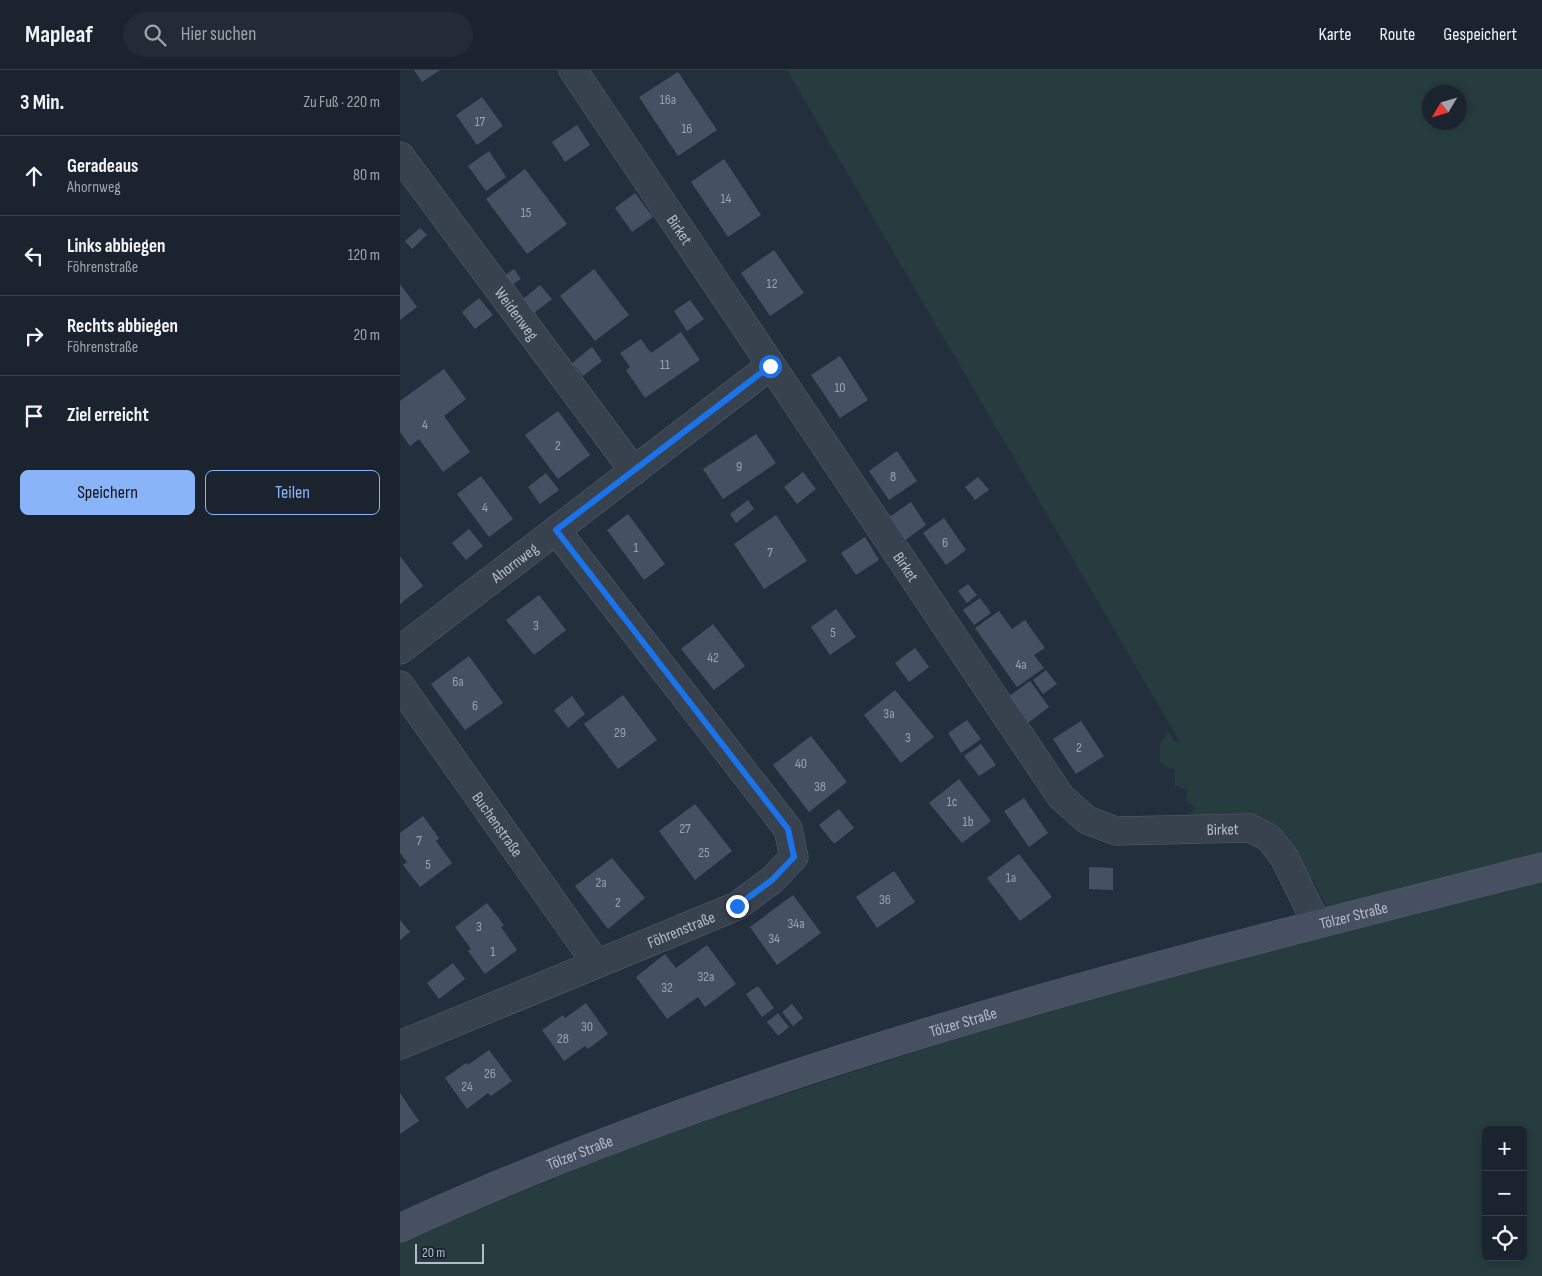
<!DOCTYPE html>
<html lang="de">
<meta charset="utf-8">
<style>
:root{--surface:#1b232e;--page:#242b36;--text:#f1f3f6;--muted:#a0a4aa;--line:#39404a;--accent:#8ab4f8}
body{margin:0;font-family:"Sofia Sans Condensed",sans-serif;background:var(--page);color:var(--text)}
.controls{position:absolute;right:15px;bottom:15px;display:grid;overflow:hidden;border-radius:8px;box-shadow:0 2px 8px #0003}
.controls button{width:45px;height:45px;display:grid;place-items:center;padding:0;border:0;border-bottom:1px solid var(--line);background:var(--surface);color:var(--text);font:25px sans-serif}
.compass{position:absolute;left:1022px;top:15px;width:45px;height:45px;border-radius:50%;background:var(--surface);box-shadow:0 2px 8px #0003;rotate:232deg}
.scale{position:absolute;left:15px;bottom:12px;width:69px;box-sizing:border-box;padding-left:5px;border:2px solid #b4bcc9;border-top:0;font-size:14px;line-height:18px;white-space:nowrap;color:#b4bcc9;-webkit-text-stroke:4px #1d2633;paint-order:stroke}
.stop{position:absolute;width:15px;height:15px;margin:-11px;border:4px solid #1a73e8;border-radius:50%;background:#fff}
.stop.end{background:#1a73e8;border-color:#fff;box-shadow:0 1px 5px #0008}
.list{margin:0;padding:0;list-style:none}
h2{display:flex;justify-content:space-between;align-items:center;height:65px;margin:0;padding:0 20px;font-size:21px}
h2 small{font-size:16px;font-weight:400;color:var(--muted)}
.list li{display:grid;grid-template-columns:32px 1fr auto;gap:15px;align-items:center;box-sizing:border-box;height:80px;padding:0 20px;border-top:1px solid var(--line)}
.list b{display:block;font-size:19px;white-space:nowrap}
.list p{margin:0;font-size:16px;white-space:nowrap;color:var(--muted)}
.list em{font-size:16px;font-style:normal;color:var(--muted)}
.actions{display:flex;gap:10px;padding:15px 20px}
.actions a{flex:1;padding:11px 0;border:1px solid var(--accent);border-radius:8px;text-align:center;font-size:18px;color:var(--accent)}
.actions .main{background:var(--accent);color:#111}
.icon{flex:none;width:28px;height:28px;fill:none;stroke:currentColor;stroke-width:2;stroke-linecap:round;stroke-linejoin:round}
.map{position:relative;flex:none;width:1142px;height:1206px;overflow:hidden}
header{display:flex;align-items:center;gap:30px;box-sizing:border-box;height:70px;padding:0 25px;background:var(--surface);border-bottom:1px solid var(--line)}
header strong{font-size:24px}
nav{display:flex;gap:28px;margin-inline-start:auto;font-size:18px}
.search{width:350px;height:45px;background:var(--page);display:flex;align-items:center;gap:12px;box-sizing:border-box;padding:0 18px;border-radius:28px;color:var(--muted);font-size:19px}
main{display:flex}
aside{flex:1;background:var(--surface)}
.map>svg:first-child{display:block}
.green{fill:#263c3f;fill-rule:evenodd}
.building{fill:#455162}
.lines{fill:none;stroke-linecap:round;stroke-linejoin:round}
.street-casing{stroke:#565f6c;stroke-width:29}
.secondary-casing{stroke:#565f6c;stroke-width:29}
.street{stroke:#38414e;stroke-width:28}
.secondary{stroke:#465061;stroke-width:28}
.route{stroke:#1a73e8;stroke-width:6}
.labels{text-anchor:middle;stroke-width:4;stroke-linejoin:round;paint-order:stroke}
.number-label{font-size:14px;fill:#98a1af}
.street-label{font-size:16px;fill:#b4bcc9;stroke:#1d2633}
</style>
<header>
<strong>Mapleaf</strong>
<div class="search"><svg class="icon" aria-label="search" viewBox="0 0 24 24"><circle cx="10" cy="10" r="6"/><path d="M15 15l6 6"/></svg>Hier suchen</div>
<nav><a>Karte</a><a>Route</a><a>Gespeichert</a></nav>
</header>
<main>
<aside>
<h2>3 Min.<small>Zu Fuß · 220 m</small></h2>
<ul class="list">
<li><svg class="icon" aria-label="ahead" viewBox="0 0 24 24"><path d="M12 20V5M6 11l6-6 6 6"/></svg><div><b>Geradeaus</b><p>Ahornweg</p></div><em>80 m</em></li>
<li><svg class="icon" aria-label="left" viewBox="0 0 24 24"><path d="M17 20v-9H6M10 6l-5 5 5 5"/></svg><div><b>Links abbiegen</b><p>Föhrenstraße</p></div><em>120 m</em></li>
<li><svg class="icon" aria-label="right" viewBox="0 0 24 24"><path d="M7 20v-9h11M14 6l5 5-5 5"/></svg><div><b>Rechts abbiegen</b><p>Föhrenstraße</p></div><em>20 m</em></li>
<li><svg class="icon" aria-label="arrive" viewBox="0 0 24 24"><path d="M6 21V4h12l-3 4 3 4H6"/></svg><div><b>Ziel erreicht</b></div></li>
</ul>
<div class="actions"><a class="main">Speichern</a><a>Teilen</a></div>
</aside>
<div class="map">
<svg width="1142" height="1206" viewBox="0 0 1142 1206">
<rect width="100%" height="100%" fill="#242f3e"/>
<path class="green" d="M387,0H1142V1206H0V1172L272,1060L696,924L930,842L912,808L906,807L888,786L797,753L789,745L795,738L786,730L788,720L775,716V699L766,697L760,692V675L768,661L775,672H780ZM1030,22H1060V52H1030ZM1086,1060H1123V1187H1086Z"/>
<path class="building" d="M14,0H40L22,12Z
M278,2L317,60L278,86L239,27Z
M82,27L103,56L77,75L56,45Z
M177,55L190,75L165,92L152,72Z
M89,81L106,107L86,121L68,96Z
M324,89L361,145L328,167L291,112Z
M125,99L167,154L127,184L86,129Z
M235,123L253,147L232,162L215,138Z
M20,158L27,165L12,179L5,171Z
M374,180L404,223L370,246L341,203Z
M114,199L121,209L110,216L104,206Z
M194,199L229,245L195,271L160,226Z
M0,214L17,237L0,250Z
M140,215L152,229L133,244L122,230Z
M79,228L93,245L75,259L62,242Z
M290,230L304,249L287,261L274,241Z
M281,262L300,290L245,328L226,300L230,297L220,283L241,269L251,283Z
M192,277L202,291L183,306L172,293Z
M440,286L468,330L440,348L411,305Z
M44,299L66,329L44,346L70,382L43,402L19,369L10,376L0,362V331Z
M158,341L190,385L158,409L125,365Z
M356,364L376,393L323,429L303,399Z
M497,381L517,411L489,430L469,401Z
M403,402L416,419L397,434L384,417Z
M146,403L159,420L140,434L128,417Z
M81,406L113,449L89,467L57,424Z
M578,407L589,420L575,430L565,417Z
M348,430L354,439L336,453L330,444Z
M511,432L526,455L504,471L488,448Z
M228,444L265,494L244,510L207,460Z
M376,445L407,491L364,519L334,474Z
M544,448L566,480L546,495L523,463Z
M69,459L83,476L66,490L52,473Z
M465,467L479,490L456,505L441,483Z
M0,486L23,516L0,534Z
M568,514L577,525L567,533L558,521Z
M139,525L166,560L134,585L106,550Z
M580,528L591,543L574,555L563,540Z
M436,539L456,567L430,585L411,557Z
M599,541L612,559L625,550L645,578L634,585L644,598L617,617L575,558Z
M313,554L345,596L314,620L281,579Z
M515,578L529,597L509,612L495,593Z
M69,586L103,633L65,660L31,614Z
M646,600L657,614L643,624L633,610Z
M630,611L649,637L628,653L608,627Z
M495,620L534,667L501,693L464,645Z
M223,625L257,670L218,699L184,654Z
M172,626L185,644L168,658L154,640Z
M567,650L581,669L561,683L548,663Z
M681,651L704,686L676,704L653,669Z
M411,666L447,712L409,742L373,695Z
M581,674L596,695L579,706L564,686Z
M559,709L591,751L562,773L529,733Z
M624,728L648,763L629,777L604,741Z
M295,734L332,781L295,810L259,761Z
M439,739L454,758L434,774L419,755Z
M23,746L39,768L36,771L52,793L20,817L3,795L7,792L0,783V763Z
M619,784L652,827L620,851L587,808Z
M212,788L245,828L208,859L175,816Z
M689,797L713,798V820L689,819Z
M494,801L515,832L477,858L456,827Z
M393,825L421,863L377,895L350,857Z
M87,833L104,855L101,857L117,880L85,904L68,881L71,879L55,857Z
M0,850L10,862L0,870Z
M307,875L336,914L305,937L298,927L267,949L236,907L265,884L276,898Z
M53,893L65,909L39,929L27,913Z
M358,916L374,938L362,947L346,924Z
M186,933L208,964L188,979L185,976L164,991L142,960L163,945L165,948Z
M392,934L403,948L393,956L382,942Z
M378,943L389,957L378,966L367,952Z
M89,980L112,1011L91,1026L88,1023L67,1039L45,1008L66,993L68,995Z
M0,1023L19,1051L0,1064Z"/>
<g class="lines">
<g class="street-casing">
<g id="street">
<path id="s1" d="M173,0L661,727L687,750L716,761L850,758L869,768L884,787L917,854"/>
<path id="s2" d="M0,86L234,401"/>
<path id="s3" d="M0,580L370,296"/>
<path id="s4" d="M0,615L196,893"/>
<path id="s5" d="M0,975L337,836L372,810L394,787L388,759L156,460"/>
</g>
</g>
<g class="secondary-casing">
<g id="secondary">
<path id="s6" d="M0,1158C364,991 755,895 1142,797"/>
</g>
</g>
<use href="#street" class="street"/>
<use href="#secondary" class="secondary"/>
</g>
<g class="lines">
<path class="route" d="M337,836L372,810L394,787L388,759L156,460L370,296"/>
</g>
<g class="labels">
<g class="number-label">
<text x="268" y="34">16a</text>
<text x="80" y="56">17</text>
<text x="287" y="63">16</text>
<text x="326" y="133">14</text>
<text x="126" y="147">15</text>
<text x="372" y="218">12</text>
<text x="265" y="299">11</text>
<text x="440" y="322">10</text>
<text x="25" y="359">4</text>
<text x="158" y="380">2</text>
<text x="339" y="401">9</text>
<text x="493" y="411">8</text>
<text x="85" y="442">4</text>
<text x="545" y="477">6</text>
<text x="236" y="482">1</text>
<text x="370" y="487">7</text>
<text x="136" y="560">3</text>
<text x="433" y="567">5</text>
<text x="313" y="592">42</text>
<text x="621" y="599">4a</text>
<text x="58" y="616">6a</text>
<text x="75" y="640">6</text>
<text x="489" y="648">3a</text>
<text x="220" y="667">29</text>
<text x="508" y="672">3</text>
<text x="679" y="682">2</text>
<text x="401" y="698">40</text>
<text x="420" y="721">38</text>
<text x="552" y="736">1c</text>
<text x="568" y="756">1b</text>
<text x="285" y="763">27</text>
<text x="19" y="775">7</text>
<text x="304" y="787">25</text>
<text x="28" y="799">5</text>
<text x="611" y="812">1a</text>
<text x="201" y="817">2a</text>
<text x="485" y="834">36</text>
<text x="218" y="837">2</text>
<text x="396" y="858">34a</text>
<text x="79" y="861">3</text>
<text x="374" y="873">34</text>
<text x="93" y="886">1</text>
<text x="306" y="911">32a</text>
<text x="267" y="922">32</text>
<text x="187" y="961">30</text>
<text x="163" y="973">28</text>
<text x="90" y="1008">26</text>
<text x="67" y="1021">24</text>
</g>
<g class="street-label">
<text dy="6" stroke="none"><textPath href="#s1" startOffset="192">Birket</textPath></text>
<text dy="6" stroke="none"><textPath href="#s2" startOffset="196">Weidenweg</textPath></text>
<text dy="6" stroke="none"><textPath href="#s3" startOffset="144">Ahornweg</textPath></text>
<text dy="6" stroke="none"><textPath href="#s1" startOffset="598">Birket</textPath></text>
<text dy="6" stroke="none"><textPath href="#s4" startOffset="170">Buchenstraße</textPath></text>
<text dy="6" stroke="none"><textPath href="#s1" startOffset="1048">Birket</textPath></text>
<text dy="6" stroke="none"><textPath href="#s6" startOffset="1005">Tölzer Straße</textPath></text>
<text dy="6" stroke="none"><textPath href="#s5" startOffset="304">Föhrenstraße</textPath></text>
<text dy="6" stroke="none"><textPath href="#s6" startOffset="600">Tölzer Straße</textPath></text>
<text dy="6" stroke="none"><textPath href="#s6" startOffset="195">Tölzer Straße</textPath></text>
</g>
</g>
</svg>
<div class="controls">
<button>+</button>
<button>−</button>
<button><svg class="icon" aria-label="locate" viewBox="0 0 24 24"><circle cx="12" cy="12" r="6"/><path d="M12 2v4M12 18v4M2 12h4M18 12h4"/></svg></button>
</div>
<svg class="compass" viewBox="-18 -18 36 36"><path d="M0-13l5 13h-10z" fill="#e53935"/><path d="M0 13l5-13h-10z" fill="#a0a4aa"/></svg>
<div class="scale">20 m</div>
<div class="stop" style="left:370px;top:296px"></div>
<div class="stop end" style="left:337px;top:836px"></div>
</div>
</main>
